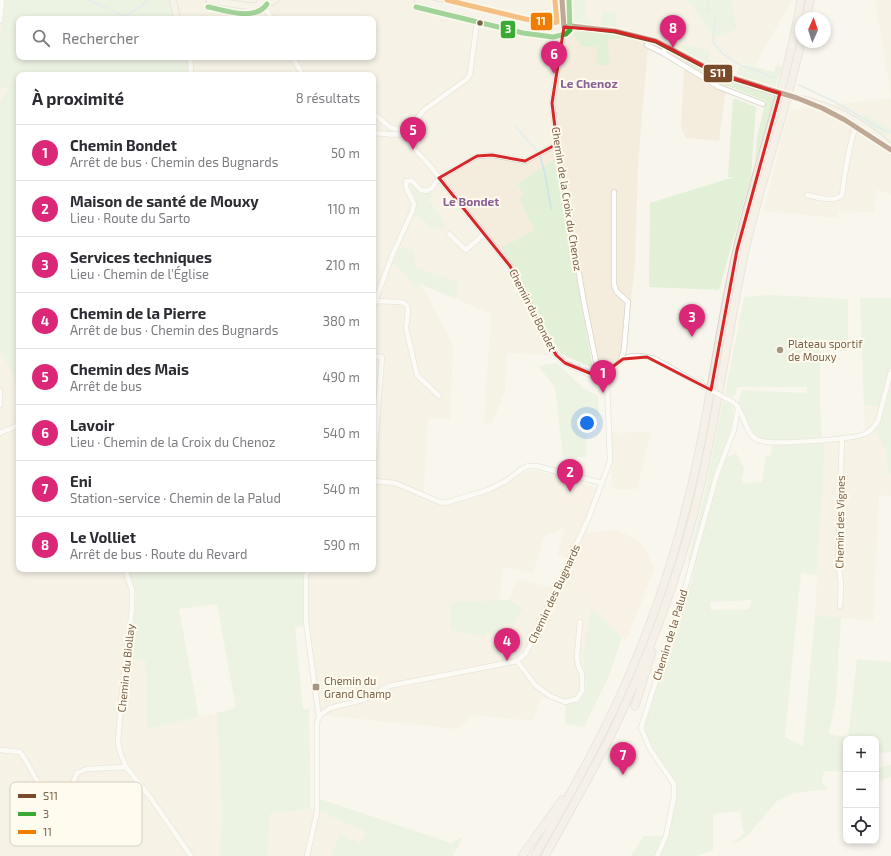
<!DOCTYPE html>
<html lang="fr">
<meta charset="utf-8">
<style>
:root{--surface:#fff;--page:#f7f7f7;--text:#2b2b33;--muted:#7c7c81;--line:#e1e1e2;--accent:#db2777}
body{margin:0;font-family:"Exo 2",sans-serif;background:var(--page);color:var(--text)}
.controls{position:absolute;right:12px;bottom:12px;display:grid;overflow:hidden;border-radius:8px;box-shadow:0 2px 6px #0003}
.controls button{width:36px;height:36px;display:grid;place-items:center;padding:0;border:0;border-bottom:1px solid var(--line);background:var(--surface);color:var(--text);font:20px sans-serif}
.compass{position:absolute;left:795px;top:12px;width:36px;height:36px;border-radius:50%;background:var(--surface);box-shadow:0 2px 6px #0003;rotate:3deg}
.you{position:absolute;left:587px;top:423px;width:14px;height:14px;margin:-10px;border:3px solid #fff;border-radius:50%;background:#1a73e8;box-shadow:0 0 0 6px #1a73e833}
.badge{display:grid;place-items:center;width:26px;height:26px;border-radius:50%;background:var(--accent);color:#fff;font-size:13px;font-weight:700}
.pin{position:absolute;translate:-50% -33px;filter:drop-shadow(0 1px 2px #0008)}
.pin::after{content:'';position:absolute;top:21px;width:14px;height:12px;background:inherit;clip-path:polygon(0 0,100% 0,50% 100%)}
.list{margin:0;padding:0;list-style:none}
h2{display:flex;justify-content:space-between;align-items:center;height:52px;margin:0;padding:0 16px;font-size:17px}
h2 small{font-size:13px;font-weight:400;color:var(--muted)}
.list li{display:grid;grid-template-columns:26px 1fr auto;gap:12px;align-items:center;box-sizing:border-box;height:56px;padding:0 16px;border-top:1px solid var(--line)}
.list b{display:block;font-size:15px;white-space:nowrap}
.list p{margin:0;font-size:13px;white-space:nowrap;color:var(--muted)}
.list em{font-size:13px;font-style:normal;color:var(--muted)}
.icon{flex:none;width:22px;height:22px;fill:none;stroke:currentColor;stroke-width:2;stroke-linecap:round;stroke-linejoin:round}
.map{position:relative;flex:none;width:891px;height:856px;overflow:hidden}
.search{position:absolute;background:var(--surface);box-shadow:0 2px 6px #0003;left:16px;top:16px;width:360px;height:44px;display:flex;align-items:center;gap:10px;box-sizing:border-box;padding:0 14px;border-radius:8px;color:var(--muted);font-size:15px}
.panel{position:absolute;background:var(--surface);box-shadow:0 2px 6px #0003;left:16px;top:72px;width:360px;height:500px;border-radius:8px}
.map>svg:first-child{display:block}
.residential{fill:#f4eddd;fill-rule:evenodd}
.commercial{fill:#f6eadd}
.green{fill:#e1f0d7;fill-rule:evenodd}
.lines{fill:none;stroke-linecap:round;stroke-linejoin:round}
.stream{stroke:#cde3ea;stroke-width:1.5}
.minor-casing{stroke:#d7d2cb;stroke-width:6}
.major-casing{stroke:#dad2ca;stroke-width:8}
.highway-casing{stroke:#dad2ca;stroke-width:9}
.minor{stroke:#fefefc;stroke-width:4.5}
.major{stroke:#f3f0e6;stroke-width:6}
.highway{stroke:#f2ebe4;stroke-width:7}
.minor-bridge-casing{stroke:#d7d2cb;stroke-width:6;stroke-linecap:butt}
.major-bridge-casing{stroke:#dad2ca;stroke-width:8;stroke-linecap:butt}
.minor-bridge{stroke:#fefefc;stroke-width:4.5}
.major-bridge{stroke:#f3f0e6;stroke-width:6}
.bus-1-casing{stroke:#fffbef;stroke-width:8}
.bus-2-casing{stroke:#fffbef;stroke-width:8}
.bus-3-casing{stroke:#fffbef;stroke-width:8}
.bus-1{stroke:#7a4b2a;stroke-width:5}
.bus-2{stroke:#3aaa35;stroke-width:5}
.bus-3{stroke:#f07d00;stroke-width:5}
.marked{fill:none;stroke:#d62828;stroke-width:3;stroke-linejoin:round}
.bus-dot{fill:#79624a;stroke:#fffbef;stroke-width:1.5}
.poi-dot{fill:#a59583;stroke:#fffbef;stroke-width:1.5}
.labels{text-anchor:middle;stroke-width:4;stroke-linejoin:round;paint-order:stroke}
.street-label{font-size:11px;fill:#79624a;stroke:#fffbef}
.poi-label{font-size:11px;fill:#79624a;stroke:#fffbef;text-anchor:start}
.neighbourhood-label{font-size:12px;font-weight:bold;fill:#8c6295;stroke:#fffbef}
.key{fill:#fffbef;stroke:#d7cdbe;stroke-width:1}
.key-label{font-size:11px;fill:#79624a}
.line-badge{stroke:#fffbef;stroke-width:1.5}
.badge-label{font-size:11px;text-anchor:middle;font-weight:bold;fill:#fff}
</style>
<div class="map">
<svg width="891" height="856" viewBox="0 0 891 856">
<rect width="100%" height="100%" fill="#f8f5ed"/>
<path class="residential" d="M0,0H792L755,65L738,64L725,95L719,141L686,138L681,127L684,68L648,48L638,163L635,266L624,355L604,373L599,370L555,159L524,196L519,198L534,230L501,248L556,355L507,353L505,391L492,423H484L491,314L421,284L453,345L450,419L428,418L423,498L441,506L463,500L498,488L528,470L554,474L549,495L569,510L564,528L544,536L533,573L503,567L499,600H509L517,579L558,589L561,583L593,605L591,608L583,654L586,691L580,702L566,704L541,697L534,720L512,719L474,715L456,729L314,714L303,578L308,569H373V75H19V569H128L136,594L129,659L146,660L147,729L217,713L222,818L219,856H0ZM19,19H373V57H19Z
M875,0H891V96Z
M891,98V194L876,190L874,212L839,211L838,218L763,211L789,110Z
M880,405L875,429L886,453L888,473L891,474V496L879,495L873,621L815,615L825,442L863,436L865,430L864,406Z
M651,432L637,489H612L610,433Z
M315,809L366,832L360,844L340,835L330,856H267L270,814Z"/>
<path class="commercial" d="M554,474L596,488L587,533L618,530L642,544L654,568L626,641L591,608L592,605L561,583L566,558L558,554L569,510L549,495Z"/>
<path class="green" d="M5,0H171L176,19H19V57H188L189,75H19V401L14,377L0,350V102L9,89L0,86V37L2,30Z
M564,0H585L586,16L596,30L629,35L628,38L608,39L609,65H596L597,47L582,46L573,34L585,30L586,27C570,19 567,18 564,0Z
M686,0H731L737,29L714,38L692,5Z
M603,11L617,13L616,28L601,26Z
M679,43L709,50V65L678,49Z
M686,61L727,81L775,97L755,162L757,137L766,101L713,80L685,63Z
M748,65L774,72L776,65L782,67L775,87L736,75L738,67Z
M733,98L756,107L751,177L719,290L649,287L650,203L734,177H728Z
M865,114L891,129V134H889L883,140L859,122Z
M555,159L593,368L561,354L501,248L534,230L519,198L524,196L518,184Z
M409,184H412L421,194L430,192L434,196L427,201H430L443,220L445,228H429L425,221L414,215C418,204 416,195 409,186Z
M401,247L413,250L415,267L460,283L455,299L421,284L414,288L402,271L394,265L392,261L394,253Z
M769,295L848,299V351L820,350V404L822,438C804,439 762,447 750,431C745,423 742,411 738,402L742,390L807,393V387H737L736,394L733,397L725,393L744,297Z
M860,298H891V474L888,473L886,453L875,429L880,405L864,406Z
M557,363L583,388L598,396L599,416L587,423L586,457H563L555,387L538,366Z
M723,401L732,406L734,418L721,461L736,453L744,468L741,483L762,482L766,455L770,456L773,445L825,442L817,575L801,573L785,737L803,746L815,615L841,618L836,698L829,734L848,737L857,659L891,662V752L876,754V739H846V772L824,771L822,783L829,789L793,793L777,801L748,835L732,845V844L744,833L740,811L713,814V850L697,856H631L644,836H665L674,784L653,749L644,729L646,719L692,580L694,564L688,560L704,496ZM752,600L749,609L711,610L710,602Z
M128,569H308L303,578L306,625L295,627L303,709H309L311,809L270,814L267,856H219L222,818L217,713L236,708L217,604L179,609L199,717L147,729L146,661L129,659L136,594Z
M499,600H509L523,608L513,625L504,623L499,633H486L485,637L451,630V603Z
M591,608L622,637L609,676L584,727L565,724L566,704L580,702L586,691L583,654Z
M891,765V777L876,782V768Z
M320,799L451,843L463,837L453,856H330L340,834L360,844L366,832L319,811Z"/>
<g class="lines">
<path class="stream" d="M89,0L124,16H127L131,12L142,6L147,0
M707,0L709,11
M715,19L713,42L723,54L740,65L775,78
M799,85L837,103L885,131L891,132
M515,126L538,152
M540,156L545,174L551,209
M579,365L581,368H586L591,371"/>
<g class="minor-casing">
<path id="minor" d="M465,0V11
M562,0L564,27L552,103L557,144L584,303L599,376
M264,6L272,19
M0,21L2,0
M647,45L663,53L667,47
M663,53L719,87L763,104
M190,57L191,75
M292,57L303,75
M373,113L390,127L406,132L424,110L467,79L470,74L478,14
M373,133C382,133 400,137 406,132L411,145L432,168L439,178L432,188L426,191L421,190L412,181H406V187L414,204L412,212L392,256L373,307
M557,144L525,161L492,155L477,156L439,178L510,266L556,355L565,363L591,375L604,384
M614,192V285L617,292L628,302L624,349L621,360
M807,195C817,197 834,203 842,195C844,178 850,136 858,123
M449,234L466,250L484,234
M376,301L400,302L404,303L407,306L408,310L406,328L417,375L439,396
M373,356L382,357L374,458
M609,372C613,369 617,364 621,361C630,353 645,356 655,359L703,386
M0,391V405
M731,401C745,408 743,433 758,440C771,446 851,439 865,434C871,431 875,426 878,421L891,371
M0,433L19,425
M373,481L395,483L442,503L448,502L488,490L506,481L523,468L529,466H536L602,483
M125,569L132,590V609L121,702L118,742L120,752L126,767L150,797L191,856
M309,569L306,575V622L319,718
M840,606L841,584L838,560L842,438
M517,661L535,685L550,696L565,702L577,699L582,691V674L578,665L577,655L580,622
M0,750L20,752L26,761L51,806L57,809L64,804L77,773L87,769L126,767
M307,856L317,812V722L319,716L330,708L366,699L389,686L517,661L526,653L589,517L610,461L607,382V377L610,371
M657,856L666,836L674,797V784L650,749L641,728L685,589L717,474L734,430L738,407"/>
</g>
<g class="major-casing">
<path id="major" d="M173,0L177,19
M209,0L247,6H254
M418,0L524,26L553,30L571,26L615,31L656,41
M259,4L261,0
M266,4L275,0
M231,19C242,14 252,8 264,6L266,2
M653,40L717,73L771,91
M797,98C832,106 865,123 891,148"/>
</g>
<g class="highway-casing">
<path id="highway" d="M806,18L810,0
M635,706L652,652
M522,856L562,800
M535,856C565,803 595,751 620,696C647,637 669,575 685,512C708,426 717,337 737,250C756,166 787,85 801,0
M545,856C567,816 590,776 611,735C645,664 674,589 694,513C716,425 727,335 746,246C762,177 786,111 801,42"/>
</g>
<use href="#minor" class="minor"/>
<use href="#major" class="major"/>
<use href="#highway" class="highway"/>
<g class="minor-bridge-casing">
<path id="minor-bridge" d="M703,386L731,401"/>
</g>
<g class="major-bridge-casing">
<path id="major-bridge" d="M771,91L797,98"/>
</g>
<use href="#minor-bridge" class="minor-bridge"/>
<use href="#major-bridge" class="major-bridge"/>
<g class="bus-1-casing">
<path id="bus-1" d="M562,0L564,27L571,26L615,31L656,41L717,73L797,98L822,108L845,120L891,150"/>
</g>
<g class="bus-2-casing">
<path id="bus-2" d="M208,7C225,10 255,22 267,4
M416,7L523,33L553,37L566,34L570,30L569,0"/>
</g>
<g class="bus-3-casing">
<path id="bus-3" d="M447,0L525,19L553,23L557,22L555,1"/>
</g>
<use href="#bus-1" class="bus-1"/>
<use href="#bus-2" class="bus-2"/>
<use href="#bus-3" class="bus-3"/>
</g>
<path d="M0 0H891V856H0ZM564,27L615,31L656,41L717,73L780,93L737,250L711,390L647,357L623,359L599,377L565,363L556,355L510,266L439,178L477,156L492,155L525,161L557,144L552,103Z" fill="#f8f5ed" fill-opacity=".55" fill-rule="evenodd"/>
<path class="marked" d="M564,27L615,31L656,41L717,73L780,93L737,250L711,390L647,357L623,359L599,377L565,363L556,355L510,266L439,178L477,156L492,155L525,161L557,144L552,103Z"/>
<circle class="bus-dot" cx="480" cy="23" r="3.5"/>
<g class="poi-dot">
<circle cx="780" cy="350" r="4"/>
<rect x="312" y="683" width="8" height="8" rx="2"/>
</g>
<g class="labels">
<g class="street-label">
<text transform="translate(567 199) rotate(81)" y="4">Chemin de la Croix du Chenoz</text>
<text transform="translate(533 310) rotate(63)" y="4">Chemin du Bondet</text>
<text transform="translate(840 522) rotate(-89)" y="4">Chemin des Vignes</text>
<text transform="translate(554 594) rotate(-65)" y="4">Chemin des Bugnards</text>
<text transform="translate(670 635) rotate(-73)" y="4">Chemin de la Palud</text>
<text transform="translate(126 668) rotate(-84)" y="4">Chemin du Biollay</text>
</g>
<g class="poi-label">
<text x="788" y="348">Plateau sportif<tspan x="788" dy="13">de Mouxy</tspan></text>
<text x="324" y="685">Chemin du<tspan x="324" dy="13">Grand Champ</tspan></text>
</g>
<g class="neighbourhood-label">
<text x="589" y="88">Le Chenoz</text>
<text x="471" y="206">Le Bondet</text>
</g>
</g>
<rect x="10" y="782" width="132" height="64" rx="6" class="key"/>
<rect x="18" y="794" width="18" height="4" fill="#7a4b2a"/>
<rect x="18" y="812" width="18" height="4" fill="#3aaa35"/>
<rect x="18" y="830" width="18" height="4" fill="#f07d00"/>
<g class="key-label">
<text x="43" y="800">S11</text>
<text x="43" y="818">3</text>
<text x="43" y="836">11</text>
</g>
<g class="line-badge">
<rect x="530" y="12" width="23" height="19" rx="4" fill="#f07d00"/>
<rect x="500" y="20" width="16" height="19" rx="4" fill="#3aaa35"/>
<rect x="703" y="64" width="30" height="19" rx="4" fill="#7a4b2a"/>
</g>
<g class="badge-label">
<text x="541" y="25">11</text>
<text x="508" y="33">3</text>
<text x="718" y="77">S11</text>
</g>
</svg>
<div class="controls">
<button>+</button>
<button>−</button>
<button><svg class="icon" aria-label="locate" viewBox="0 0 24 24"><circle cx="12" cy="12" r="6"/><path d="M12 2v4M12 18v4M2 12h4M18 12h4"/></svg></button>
</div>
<svg class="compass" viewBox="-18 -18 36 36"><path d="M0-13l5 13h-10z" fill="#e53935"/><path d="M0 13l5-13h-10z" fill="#7c7c81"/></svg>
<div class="you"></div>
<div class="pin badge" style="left:603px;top:393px">1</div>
<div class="pin badge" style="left:570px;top:492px">2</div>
<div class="pin badge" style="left:692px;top:337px">3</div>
<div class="pin badge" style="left:507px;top:661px">4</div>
<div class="pin badge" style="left:413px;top:150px">5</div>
<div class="pin badge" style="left:554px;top:74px">6</div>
<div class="pin badge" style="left:623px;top:775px">7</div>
<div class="pin badge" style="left:673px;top:48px">8</div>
<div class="search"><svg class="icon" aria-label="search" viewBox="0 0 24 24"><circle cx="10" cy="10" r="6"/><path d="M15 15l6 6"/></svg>Rechercher</div>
<section class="panel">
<h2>À proximité<small>8 résultats</small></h2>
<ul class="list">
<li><span class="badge">1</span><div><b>Chemin Bondet</b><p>Arrêt de bus · Chemin des Bugnards</p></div><em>50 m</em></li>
<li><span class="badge">2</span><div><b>Maison de santé de Mouxy</b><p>Lieu · Route du Sarto</p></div><em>110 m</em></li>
<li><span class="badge">3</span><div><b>Services techniques</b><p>Lieu · Chemin de l'Église</p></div><em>210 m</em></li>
<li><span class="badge">4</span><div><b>Chemin de la Pierre</b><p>Arrêt de bus · Chemin des Bugnards</p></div><em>380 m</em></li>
<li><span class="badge">5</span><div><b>Chemin des Mais</b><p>Arrêt de bus</p></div><em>490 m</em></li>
<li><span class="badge">6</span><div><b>Lavoir</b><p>Lieu · Chemin de la Croix du Chenoz</p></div><em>540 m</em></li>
<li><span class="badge">7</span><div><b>Eni</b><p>Station-service · Chemin de la Palud</p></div><em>540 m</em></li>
<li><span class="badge">8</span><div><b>Le Volliet</b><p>Arrêt de bus · Route du Revard</p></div><em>590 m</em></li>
</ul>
</section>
</div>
